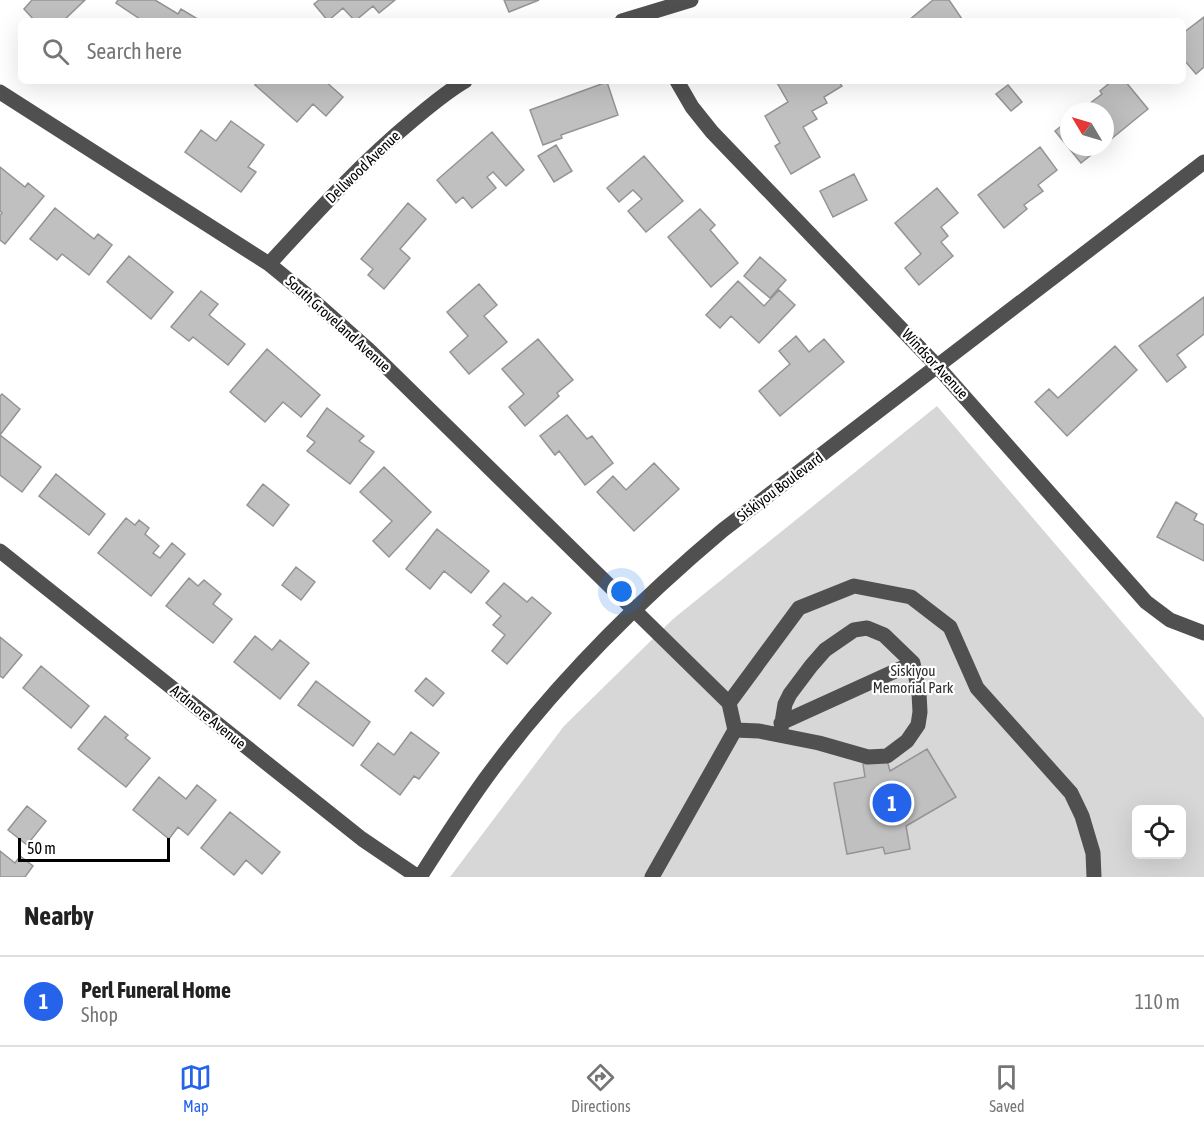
<!DOCTYPE html>
<style>
:root{--surface:#fff;--page:#f6f6f6;--text:#222;--muted:#767676;--line:#e0e0e0;--accent:#2563eb}
body{margin:0;font-family:"Asap Condensed",sans-serif;background:var(--page);color:var(--text)}
.controls{position:absolute;right:18px;bottom:18px;display:grid;overflow:hidden;border-radius:9px;box-shadow:0 6px 24px #0002}
.controls button{width:54px;height:54px;display:grid;place-items:center;padding:0;border:0;border-bottom:2px solid var(--line);background:var(--surface);color:var(--text);font:30px sans-serif}
.compass{position:absolute;left:1060px;top:102px;width:54px;height:54px;border-radius:50%;background:var(--surface);box-shadow:0 6px 24px #0002;rotate:308deg}
.scale{position:absolute;left:18px;bottom:15px;width:152px;box-sizing:border-box;padding-left:6px;border:3px solid #000;border-top:0;font-size:16px;line-height:21px;white-space:nowrap;color:#000;-webkit-text-stroke:4px #fff;paint-order:stroke}
.you{position:absolute;left:622px;top:592px;width:21px;height:21px;margin:-15px;border:4px solid #fff;border-radius:50%;background:#1a73e8;box-shadow:0 0 0 9px #1a73e833}
.badge{display:grid;place-items:center;width:39px;height:39px;border-radius:50%;background:var(--accent);color:#fff;font-size:20px;font-weight:700}
.pin{position:absolute;translate:-50% -50%;border:3px solid #fff;box-shadow:0 2px 6px #0006}
.list{margin:0;padding:0;list-style:none}
h2{display:flex;justify-content:space-between;align-items:center;height:78px;margin:0;padding:0 24px;font-size:26px}
h2 small{font-size:20px;font-weight:400;color:var(--muted)}
.list li{display:grid;grid-template-columns:39px 1fr auto;gap:18px;align-items:center;box-sizing:border-box;height:90px;padding:0 24px;border-top:2px solid var(--line)}
.list b{display:block;font-size:22px;white-space:nowrap}
.list p{margin:0;font-size:20px;white-space:nowrap;color:var(--muted)}
.list em{font-size:20px;font-style:normal;color:var(--muted)}
.icon{flex:none;width:33px;height:33px;fill:none;stroke:currentColor;stroke-width:2;stroke-linecap:round;stroke-linejoin:round}
.map{position:relative;flex:none;width:1204px;height:877px;overflow:hidden}
.search{position:absolute;background:var(--surface);box-shadow:0 6px 24px #0002;left:18px;right:18px;top:18px;height:66px;display:flex;align-items:center;gap:15px;box-sizing:border-box;padding:0 21px;border-radius:9px;color:var(--muted);font-size:22px}
.sheet{height:168px;background:var(--surface)}
nav{display:flex;justify-content:space-around;align-items:center;box-sizing:border-box;height:84px;border-top:2px solid var(--line);background:var(--surface);font-size:16px;color:var(--muted)}
nav a{display:grid;justify-items:center;gap:3px}
nav .on{color:var(--accent)}
.map>svg:first-child{display:block}
.green{fill:#d7d7d7;fill-rule:evenodd}
.building{fill:#c0c0c0;stroke:#949494;stroke-width:1.5}
.lines{fill:none;stroke-linecap:round;stroke-linejoin:round}
.minor{stroke:#505050;stroke-width:15}
.labels{text-anchor:middle;stroke-width:4.5;stroke-linejoin:round;paint-order:stroke}
.street-label{font-size:15px;fill:#000;stroke:#fff}
.park-label{font-size:15px;fill:#2e2e2e;stroke:#fff}
</style>
<div class="map">
<svg width="1204" height="877" viewBox="0 0 1204 877">
<rect width="100%" height="100%" fill="#fff"/>
<path class="green" d="M937,406L1204,718V877H450L564,726L673,619ZM1136,810H1182V854H1136Z"/>
<path class="building" d="M32,0H85L63,21H35L24,9Z
M118,0H155L178,14L181,9L201,21H143L116,3Z
M319,0H395L379,13L373,6L355,21L343,8L328,21L314,4Z
M504,0H539L509,12Z
M933,0H949L962,19L959,21H908Z
M1204,17V67L1196,74L1185,61L1183,63V33Z
M259,81H325L343,97L326,116L313,104L297,122L255,85Z
M776,81H838L842,86L824,97L827,103L812,111L817,119L803,127L820,157L791,174L775,146L780,143L765,116L788,102Z
M1112,81H1125L1148,109L1105,144V111H1080L1102,94L1100,91Z
M607,82L618,115L561,135L562,138L543,145L530,110Z
M1008,85L1022,102L1011,111L996,94Z
M1069,120V147H1101L1081,163L1055,131Z
M231,121L264,145L248,167L256,172L241,192L185,152L201,130L216,141Z
M492,132L524,170L506,186L493,172L487,177L496,188L472,208L463,197L456,203L437,180Z
M556,145L572,171L554,182L538,156Z
M1040,147L1057,170L1038,185L1043,191L1024,205L1027,209L1004,228L978,195Z
M644,156L683,201L646,232L628,211L642,199L633,190L619,202L607,188Z
M0,167L25,187L28,183L44,196L5,244L0,240V215L2,213L0,211Z
M854,174L867,200L833,217L820,191Z
M937,188L958,213L941,227L948,236L941,242L953,256L919,285L905,268L921,254L895,223Z
M408,203L426,219L400,249L410,258L384,289L368,275L373,269L361,259Z
M55,208L94,239L98,234L112,245L89,275L62,254L57,260L30,239Z
M700,209L715,225L710,230L738,263L711,287L668,237Z
M129,256L173,292L151,319L107,282Z
M760,257L786,280L770,298L744,276Z
M738,281L764,306L779,290L795,305L759,343L731,316L720,328L706,315Z
M479,284L497,305L484,316L507,342L469,374L450,352L468,336L447,312Z
M201,291L218,304L209,315L245,344L228,365L193,337L189,341L171,327Z
M1204,297V334L1177,355L1186,367L1167,382L1139,346Z
M796,336L809,352L824,339L844,362L780,416L759,391L790,364L779,351Z
M538,339L573,380L557,393L559,396L525,426L509,407L524,394L502,369Z
M1115,346L1137,370L1067,436L1035,402L1049,389L1058,398Z
M267,349L320,395L301,417L283,402L265,422L230,392Z
M2,394L20,409L0,435V396Z
M327,408L364,436L359,441L374,452L350,484L307,451L315,442L307,436Z
M567,415L587,439L592,436L613,463L585,485L559,451L555,455L540,436Z
M0,435L41,467L22,492L0,475Z
M654,463L679,489L634,531L597,492L613,476L626,490Z
M384,467L431,512L389,557L373,541L392,521L360,492Z
M56,474L105,514L89,535L39,496Z
M263,484L289,505L273,526L247,505Z
M1176,502L1197,514L1194,520L1204,525V561L1157,537Z
M126,518L135,525L139,520L149,528L145,534L159,546L153,553L160,558L172,543L185,554L151,596L98,553Z
M437,529L489,571L471,593L444,571L430,589L406,569Z
M296,567L315,582L301,600L282,585Z
M189,578L198,586L204,580L221,594L213,604L232,619L213,643L166,606Z
M504,583L527,602L532,597L551,613L507,664L492,651L505,635L493,625L501,616L486,603Z
M255,636L272,650L280,640L309,663L280,699L234,662Z
M0,637L22,655L3,678L0,676Z
M41,666L89,706L71,728L23,688Z
M426,678L444,693L433,706L415,691Z
M316,681L370,722L353,746L298,705Z
M105,716L128,735L125,738L150,758L126,787L78,749Z
M411,732L439,753L419,779L414,776L400,795L361,765L378,743L394,755Z
M927,749L956,797L906,826L910,849L885,854L883,847L847,854L834,783L865,777L863,764L887,760L890,771Z
M159,777L186,799L197,785L216,800L188,835L178,827L169,839L133,810Z
M27,806L46,821L27,845L8,830Z
M230,812L280,852L262,874L246,860L234,875L201,848Z
M0,851L15,863L20,856L33,866L25,877H0Z"/>
<g class="lines">
<path class="minor" d="M622,21L691,0
M677,81L692,107L712,132L937,366L1146,602L1170,620L1204,633
M0,92L269,264L307,295L369,350L729,703L735,730L652,877
M269,264C315,214 361,163 413,120C430,106 446,92 465,81
M0,551L362,839L418,877
M729,703L799,608L854,586L911,597L950,627L977,688L1071,793L1082,816L1093,853L1094,877
M781,723L913,663
M735,730L759,731L819,743L868,757L887,756L907,741L918,725L920,712L919,693L913,663L884,635L867,628L854,630L825,650L811,666L790,694L785,704L780,735
M420,877C441,844 463,810 486,778C554,685 635,604 723,530L1204,162"/>
</g>
<g class="labels">
<g class="street-label">
<text transform="translate(363 167) rotate(-44)" y="5">Dellwood Avenue</text>
<text transform="translate(338 324) rotate(42)" y="5">South Groveland Avenue</text>
<text transform="translate(935 364) rotate(47)" y="5">Windsor Avenue</text>
<text transform="translate(780 487) rotate(-37)" y="5">Siskiyou Boulevard</text>
<text transform="translate(208 717) rotate(39)" y="5">Ardmore Avenue</text>
</g>
<g class="park-label">
<text x="913" y="676">Siskiyou<tspan x="913" dy="17">Memorial Park</tspan></text>
</g>
</g>
</svg>
<div class="controls">
<button><svg class="icon" aria-label="locate" viewBox="0 0 24 24"><circle cx="12" cy="12" r="6"/><path d="M12 2v4M12 18v4M2 12h4M18 12h4"/></svg></button>
</div>
<svg class="compass" viewBox="-18 -18 36 36"><path d="M0-13l5 13h-10z" fill="#e53935"/><path d="M0 13l5-13h-10z" fill="#767676"/></svg>
<div class="scale">50 m</div>
<div class="you"></div>
<div class="pin badge" style="left:892px;top:803px">1</div>
<div class="search"><svg class="icon" aria-label="search" viewBox="0 0 24 24"><circle cx="10" cy="10" r="6"/><path d="M15 15l6 6"/></svg>Search here</div>
</div>
<section class="sheet">
<h2>Nearby<small></small></h2>
<ul class="list">
<li><span class="badge">1</span><div><b>Perl Funeral Home</b><p>Shop</p></div><em>110 m</em></li>
</ul>
</section>
<nav>
<a class="on"><svg class="icon" aria-label="map" viewBox="0 0 24 24"><path d="M3 6l6-2 6 2 6-2v14l-6 2-6-2-6 2zM9 4v14M15 6v14"/></svg>Map</a>
<a><svg class="icon" aria-label="directions" viewBox="0 0 24 24"><path d="M12 3l9 9-9 9-9-9zM9 14v-3h6M13 9l2 2-2 2"/></svg>Directions</a>
<a><svg class="icon" aria-label="saved" viewBox="0 0 24 24"><path d="M7 4h10v16l-5-4-5 4z"/></svg>Saved</a>
</nav>
